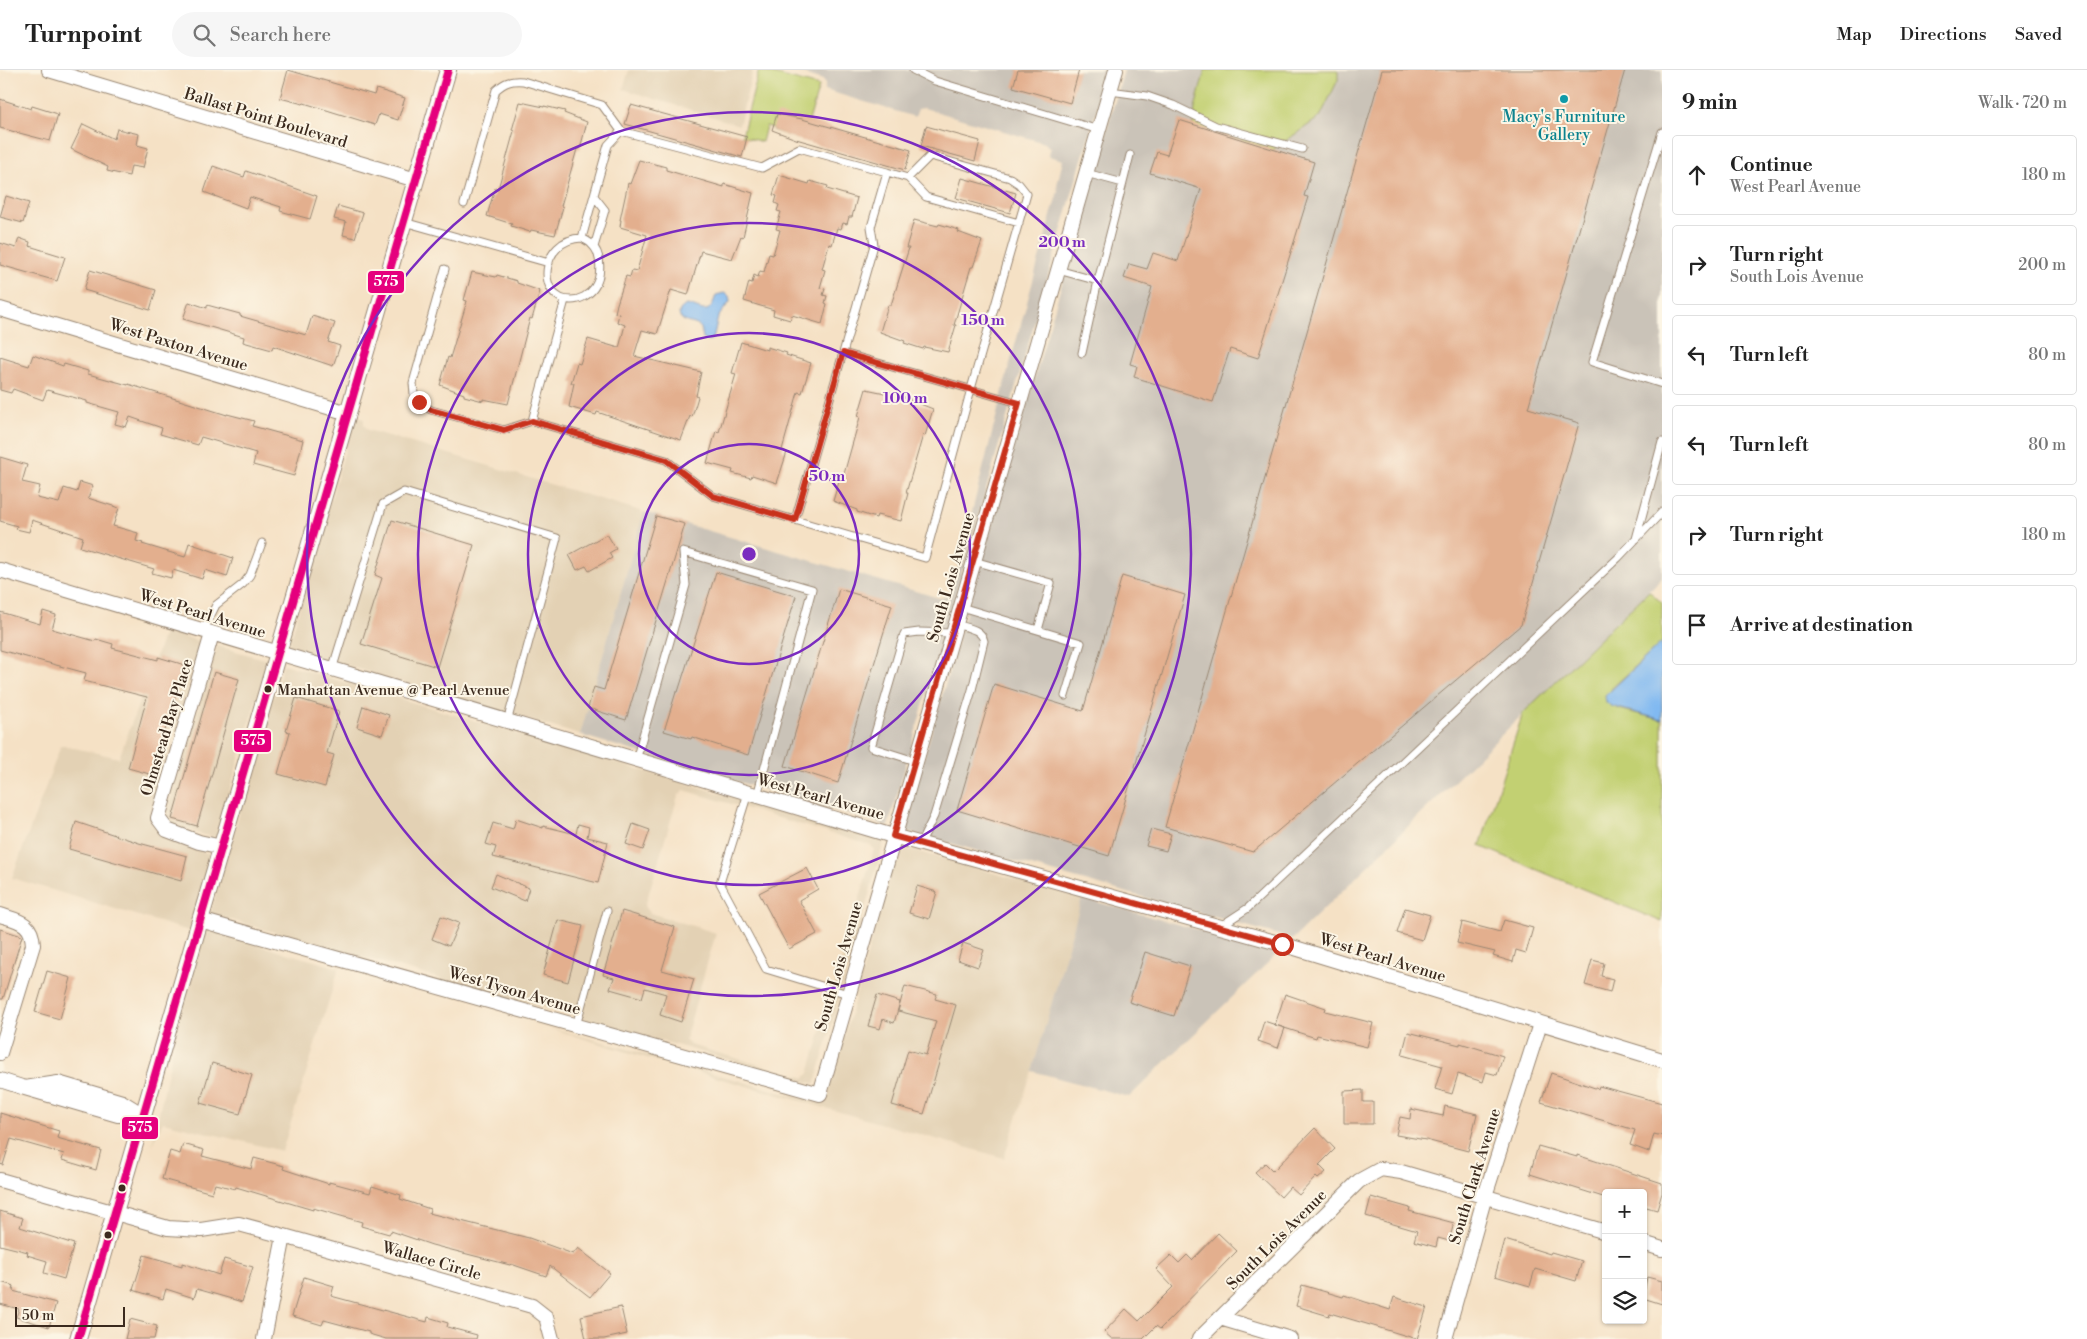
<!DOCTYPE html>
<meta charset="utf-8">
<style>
:root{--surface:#fff;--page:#f6f6f6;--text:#222;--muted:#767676;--line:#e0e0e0}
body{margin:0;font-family:"Libre Bodoni",serif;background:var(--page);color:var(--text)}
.controls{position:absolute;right:15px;bottom:15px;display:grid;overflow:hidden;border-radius:5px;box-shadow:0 1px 4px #0004}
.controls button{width:45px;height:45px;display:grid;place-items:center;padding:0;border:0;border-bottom:1px solid var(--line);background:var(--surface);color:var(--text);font:25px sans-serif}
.scale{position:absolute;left:15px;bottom:12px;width:110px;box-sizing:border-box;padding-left:5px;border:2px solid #3b2a1e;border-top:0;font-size:14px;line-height:18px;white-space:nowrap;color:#3b2a1e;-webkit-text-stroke:4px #fcf5e5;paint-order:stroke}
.stop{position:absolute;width:15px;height:15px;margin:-11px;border:4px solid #c8321e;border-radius:50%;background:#fff}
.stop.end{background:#c8321e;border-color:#fff;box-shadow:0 1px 5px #0008}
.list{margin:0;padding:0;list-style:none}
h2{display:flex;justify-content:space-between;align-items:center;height:65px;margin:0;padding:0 20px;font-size:21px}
h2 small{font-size:16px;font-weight:400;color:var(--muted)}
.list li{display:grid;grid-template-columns:32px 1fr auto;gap:15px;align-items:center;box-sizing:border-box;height:80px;margin:0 10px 10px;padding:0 10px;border:1px solid var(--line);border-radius:5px}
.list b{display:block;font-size:19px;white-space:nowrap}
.list p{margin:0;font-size:16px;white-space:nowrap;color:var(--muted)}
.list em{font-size:16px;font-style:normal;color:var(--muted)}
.icon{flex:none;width:28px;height:28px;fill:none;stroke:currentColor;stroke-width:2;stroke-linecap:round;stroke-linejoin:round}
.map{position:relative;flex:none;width:1662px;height:1269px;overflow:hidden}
header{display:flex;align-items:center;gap:30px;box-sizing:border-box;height:70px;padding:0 25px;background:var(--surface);border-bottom:1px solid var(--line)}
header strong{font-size:24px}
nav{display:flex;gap:28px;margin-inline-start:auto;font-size:18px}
.search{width:350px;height:45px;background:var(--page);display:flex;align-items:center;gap:12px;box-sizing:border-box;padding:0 18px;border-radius:28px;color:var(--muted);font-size:19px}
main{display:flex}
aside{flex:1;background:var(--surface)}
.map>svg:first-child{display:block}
.built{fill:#e3d1b4;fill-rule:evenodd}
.industrial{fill:#cac3b8}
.green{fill:#c2d072;stroke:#7e7d48}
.water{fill:#81b9f1;stroke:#5e7288}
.building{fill:#e3af8e}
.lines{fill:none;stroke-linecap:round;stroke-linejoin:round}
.service-casing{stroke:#988672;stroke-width:9}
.minor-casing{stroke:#988672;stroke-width:16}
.tertiary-casing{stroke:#988672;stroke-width:18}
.service{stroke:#fff;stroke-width:7}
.minor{stroke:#fff;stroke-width:14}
.tertiary{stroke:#fff;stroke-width:16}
.bus-1-casing{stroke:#fcf5e5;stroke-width:11}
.bus-1{stroke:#e5007d;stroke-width:8}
.route{stroke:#c8321e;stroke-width:6}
.ring{fill:none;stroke:#7b2cbf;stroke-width:2.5}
.culture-dot{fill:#0f9aa8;stroke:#fcf5e5;stroke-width:2}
.bus-dot{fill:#3b2a1e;stroke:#fcf5e5;stroke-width:2}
.labels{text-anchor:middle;stroke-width:4;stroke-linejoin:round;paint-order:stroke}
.bus-label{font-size:15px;fill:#3b2a1e;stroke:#fcf5e5;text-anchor:start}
.culture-label{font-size:16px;fill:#0d838f;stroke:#fcf5e5}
.street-label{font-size:16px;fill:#3b2a1e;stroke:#fcf5e5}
.centre{fill:#7b2cbf;stroke:#fcf5e5;stroke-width:2.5}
.ring-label{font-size:15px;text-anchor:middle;font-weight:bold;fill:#7b2cbf;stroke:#fcf5e5;stroke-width:4;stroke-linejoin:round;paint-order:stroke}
.line-badge{stroke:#fcf5e5;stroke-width:2}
.badge-label{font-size:14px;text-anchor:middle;font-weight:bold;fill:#fff}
</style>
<header>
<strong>Turnpoint</strong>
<div class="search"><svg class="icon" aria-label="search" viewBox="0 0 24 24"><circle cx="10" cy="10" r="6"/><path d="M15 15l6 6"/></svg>Search here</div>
<nav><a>Map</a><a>Directions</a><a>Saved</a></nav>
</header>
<main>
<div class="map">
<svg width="1662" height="1269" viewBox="0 0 1662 1269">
<rect width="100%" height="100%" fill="#fcf5e5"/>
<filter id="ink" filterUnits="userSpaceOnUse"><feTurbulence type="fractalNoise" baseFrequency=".02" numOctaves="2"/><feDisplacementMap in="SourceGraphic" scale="10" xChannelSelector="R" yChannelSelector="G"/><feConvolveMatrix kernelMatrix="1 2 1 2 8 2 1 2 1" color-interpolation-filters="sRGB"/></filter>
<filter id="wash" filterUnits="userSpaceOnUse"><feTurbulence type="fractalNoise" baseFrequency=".0096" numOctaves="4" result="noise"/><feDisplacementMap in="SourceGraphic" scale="20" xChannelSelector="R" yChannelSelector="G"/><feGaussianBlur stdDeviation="1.12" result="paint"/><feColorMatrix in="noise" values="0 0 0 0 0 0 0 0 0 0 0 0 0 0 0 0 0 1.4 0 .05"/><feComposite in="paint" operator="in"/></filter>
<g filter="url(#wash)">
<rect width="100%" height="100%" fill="#f5e1c5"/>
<path class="built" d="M629,0H753L739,55L623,19Z
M355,346L364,349V355L368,360L644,442L580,665L288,578Z
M165,561L202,572L150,746L152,754L164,768L195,780L212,784L189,861L12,808L61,675L119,688Z
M217,576L268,590L216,767L200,764L171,753L166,746Z
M283,594L884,772L815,1014L210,844ZM684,720L870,775L874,779L809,1003L805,1008L690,975L685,970L716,863L650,843L645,836L678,726Z
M898,776L1082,828L1032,1001L1004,1088L647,988L517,948L825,1035Z
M205,860L339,898L282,1081L163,1052L152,1075L181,942Z"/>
<path class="industrial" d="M791,0H1108L888,756L580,665L644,442L939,528L945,527L947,523L951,524L1009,297L1058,121L1057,115L1063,90L1049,86L1050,78L1045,73L924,38L918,39L915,47L825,20V13L823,10Z
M1124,0H1205L1195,38L1338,10V0H1662V508L1293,869L903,760Z
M1082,828L1279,882L1129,1027L1032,1001Z"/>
<path class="green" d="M759,0L819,16L809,51L796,68L772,60L773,58L766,56L762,72L742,66Z
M1205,0H1338V10L1320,47L1258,90L1191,67L1195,38Z
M1649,521L1662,533V572L1612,618L1606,632L1619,639L1662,650V852L1480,776L1523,643Z"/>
<path class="water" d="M724,223L729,226L730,232L718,247L713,269L706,271L703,268L701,258C695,252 688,254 683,250C675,244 681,237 687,235C702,238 709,249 716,225Z
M1662,572V650L1611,636L1606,632L1605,626Z"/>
<g id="blocks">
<path class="building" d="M288,0L374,25L376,19L405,28L398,50L379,44L375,55L304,33L303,34L280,28Z
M1018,0H1079L1070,33L1013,17Z
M1382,0H1625L1528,338L1579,353L1521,555L1253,782L1165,757Z
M0,29L31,39L32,36L58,44L50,71L0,58Z
M520,32L544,37V36L565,41L564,43L587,52L580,79H577L561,136L563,137L555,165L531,160L530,162L511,156L512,154L487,146L495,118L498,119L514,61L512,60Z
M631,35L747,67L742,87L625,54Z
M777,44L802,49L911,80L905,100L796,69L772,60Z
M1179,50L1314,92L1304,126L1308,127L1258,288L1230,279L1213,332L1134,307L1137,296L1130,294L1152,217L1124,208L1129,194L1147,199L1153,183L1178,191L1201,119L1150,103L1157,82L1167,85Z
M83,54L114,69L117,59L139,64L137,75L148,78L143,98L131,96L129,106L107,101L108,97L71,79Z
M926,56L980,71L975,91L921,76Z
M639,90L666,97V100L724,117V114L753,123L743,167L741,166L732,189L701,181L688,225L671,220L657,264L642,260L634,286L701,302L696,326L698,327L692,347L690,346L681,370L597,342L596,345L569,337L574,313H571L577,293L580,294L588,269L619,278L625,255L617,252L619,244L615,243L617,234L626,206L630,207L632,200L637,201L647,165L620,157L621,150H620L628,113L630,114Z
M213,96L244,107L246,101L317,126L310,149L280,141L281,137L250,127L246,138L204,122Z
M779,105L809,114L810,111L828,116L827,119L857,128L852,147H849L847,154L843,153L841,159L837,158L832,175L829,174L822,199L825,200L820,218L825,219L823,225L827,226L825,233L827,234L822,254L792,245L790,250L773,245L774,240L744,231L749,212L752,213L754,205L758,207L760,201L764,202L769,184L773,185L780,160L776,159L781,142L777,141L779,135L775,133L777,126L773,125Z
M962,108L1016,123L1010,143L956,128Z
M6,126L29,133L23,153L0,147Z
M338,136L363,143L355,168L343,165L346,152L334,149Z
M914,150L938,156L939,154L959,160L958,162L982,171L973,197H971L954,255H956L948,282L924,277L923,279L904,273L905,271L880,262L888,235H891L909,178H906Z
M19,168L30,172L29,176L65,187L57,211L0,195V173L16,178Z
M90,200L156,220L150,240L84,220Z
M472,202L496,207L497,205L517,211V213L540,221L532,249L530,248L508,334L483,329V331L464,326V324L440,315L448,287L450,288L467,231L464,230Z
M189,232L207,238V235L240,244V246L306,265L312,246L335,253L328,272L340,276L333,296L273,276L272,280L243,272L244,267L183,249Z
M741,272L767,280V277L787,283L786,285L811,293L802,323L798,322L782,380L787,382L777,413L752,405L751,408L732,403L733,400L707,393L716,361L719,362L736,304L732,303Z
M33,285L63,296L64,294L88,301V304L128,315V314L227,345V344L254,351L252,356L303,370L294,406L253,395L256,383L201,367L198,375L160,364L162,358L130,347L126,357L115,354L119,342L87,333V331L47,320L43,330L13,319L11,323L0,320V287L29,296Z
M866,319L890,324V322L910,328V330L933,339L925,366L923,365L906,423H908L901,451L877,445L876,448L857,442V440L833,431L841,404H844L860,347L858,346Z
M0,387L27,395L22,412L40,416L37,428L59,433L64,418L77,422L80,412L93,416L88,428L119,438L113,456L138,463L136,471L143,473L142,474L185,487L189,473L233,488L227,507L205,500L202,509L173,500L171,508L152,503L154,499L80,477L83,467L32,450L29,462L16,459L17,456L0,451Z
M656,446L685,454L626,650L588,638L594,617L604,620Z
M392,450L474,475L437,597L361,574L382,508L375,505Z
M607,464L616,479L609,483L612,488L589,501L586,496L577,500L569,485Z
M716,502L796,526L748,685L692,667L691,669L664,661L676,622H678Z
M1122,506L1185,525L1109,786L957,740L994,614L1083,641Z
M839,519L892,535L838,713L785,696Z
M43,541L56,545L52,559L95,571L96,569L113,574L112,578L158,590V587L185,595L166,657L153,705L128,698L147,627L84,611L86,603L0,580V542L40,554Z
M214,602L239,609L197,756L172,749Z
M296,628L339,641L327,683L334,685L325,717L278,704L290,662L286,661Z
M363,636L389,645L382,665L357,657Z
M516,749L543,758V756L576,764L578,754L589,757L587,767L608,772L598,813L493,787L496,777L486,774L493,753L513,759Z
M76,752L139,773L187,786L181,811L69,779Z
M633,754L650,760L643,780L626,774Z
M1151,759L1171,764L1166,781L1146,776Z
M807,798L818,819L799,830L817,864L789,879L759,823Z
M496,804L529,818L525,831L491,817Z
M917,816L937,822L929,849L909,843Z
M1405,838L1430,845L1422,870L1397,863Z
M622,841L675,857L662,900L694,909L681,952L660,945L666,924L645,918L642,928L610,919L614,908L603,905Z
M441,846L459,853L449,876L432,869Z
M558,850L583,856L568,912L543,905Z
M1504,850L1533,858L1526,883L1516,880L1513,892L1493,886L1495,882L1457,873L1462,852L1500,862Z
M0,859L22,866L3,929H0Z
M963,873L984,880L978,897L958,890Z
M1145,882L1190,896L1174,946L1129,932Z
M1592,890L1604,893L1601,906L1613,909L1610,922L1585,915Z
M47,901L71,908L60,949L35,942Z
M905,916L937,924L935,929L956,935L924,1044L892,1035L908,980L926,985L936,951L898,941Z
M1285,924L1326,938L1325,941L1373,953L1367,977L1317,965L1316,968L1275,955Z
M877,925L900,932L894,953L883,949L880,959L868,956Z
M1264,951L1285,958L1278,978L1258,971Z
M1408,962L1460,975V973L1503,986L1497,1005L1486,1002L1483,1012L1458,1004L1452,1024L1435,1019L1442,996L1402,985Z
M212,993L252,1005L240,1044L200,1033Z
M1551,1003L1598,1019L1599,1016L1662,1033V1066L1654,1064L1649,1082L1630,1075L1635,1060L1541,1032Z
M1363,1020V1032H1373V1054H1344V1021Z
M1445,1036L1477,1044L1468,1081L1426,1070L1396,1065L1400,1047L1410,1049L1411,1039L1443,1046Z
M0,1043L59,1061L57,1068L101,1080L96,1100L62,1090L64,1084L11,1069L3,1095L0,1094Z
M1315,1058L1335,1079L1319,1095L1326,1102L1318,1109L1316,1107L1299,1125L1290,1117L1281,1127L1255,1102L1265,1093L1273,1101Z
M183,1074L204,1080L202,1086L251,1099L254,1088L284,1096L283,1099L329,1114V1112L370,1123L372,1116L401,1125L400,1129L430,1139L429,1143L529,1168L573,1184L578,1178L610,1203L590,1227L550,1196L546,1206L511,1194L510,1195L432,1175L391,1161L389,1164L361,1156L362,1152L313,1138V1140L236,1117L235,1119L215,1114L212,1123L162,1109L170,1081L180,1084Z
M1538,1076L1577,1087V1085L1662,1113V1123L1657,1140L1643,1136V1123H1605L1603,1127L1530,1104Z
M1371,1127L1410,1138L1409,1141L1454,1153L1449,1171L1438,1168L1436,1177L1414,1171L1417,1161L1366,1146Z
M0,1141L23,1148L20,1157L74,1174L64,1209L44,1203L47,1191L27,1185L28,1182L0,1175Z
M1218,1163L1237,1181L1160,1259L1156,1256L1143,1269H1112L1104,1262L1126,1239L1139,1251L1173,1217L1156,1199L1171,1185L1179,1193L1187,1185L1192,1190Z
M1505,1170L1550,1184L1551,1182L1582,1191L1576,1211L1535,1199L1530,1216L1495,1206Z
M144,1185L182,1196V1193L219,1205L224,1189L253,1197L242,1232L197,1219L194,1228L166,1219L163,1229L133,1220Z
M304,1207L334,1216L331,1226L427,1252L428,1247L448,1253L447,1257L477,1265L476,1269H386L369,1264V1262L324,1250L322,1255L292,1246Z
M1647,1207L1662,1211V1234L1643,1228Z
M0,1212L14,1216L13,1221L56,1233L49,1257L16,1247L19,1239L0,1234Z
M1302,1215L1343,1227L1344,1225L1390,1240L1394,1227L1427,1237L1417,1269L1330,1243L1329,1246L1296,1236Z
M621,1237L627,1264L604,1269H586L581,1246Z
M130,1249L157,1256L154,1269H125Z"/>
</g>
</g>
<g filter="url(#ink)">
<use href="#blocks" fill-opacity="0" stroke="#988672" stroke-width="1"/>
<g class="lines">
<g class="service-casing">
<path id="service" d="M913,0L935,11L1099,60
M1110,21L1147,26L1173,35L1216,56L1302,79
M1662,62L1592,292L1662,314
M1086,103L1123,113L1098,211
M1123,113L1130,85
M464,134L496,20C505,12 511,10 523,11L602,35L621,61L762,98L799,78L887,102
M404,152L549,193
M582,168C585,170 590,172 592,175C602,184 602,207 594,218C589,225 580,230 571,230C536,230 539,169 582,168Z
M582,168L608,75L621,61
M594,177L605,140L594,126
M445,199L413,313L414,324L419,332L431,340L504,360L532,351L666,390L713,426L925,488L971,319L1027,124L1019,114L1010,108L930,86L908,108
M1058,200L1098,211L1082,283
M843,283L1019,333
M532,351L565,230
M795,450L874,175L871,157L887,102L908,108L926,127L1019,153
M1636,469L1662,372
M974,491L1051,513L1038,560
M961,537L1081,573L1065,626
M203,561L216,535L243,514L250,505L262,473
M332,600L383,434L404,422L557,468L507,652
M636,690L686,515L683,482L812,519L757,726
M915,691L871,677L904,564L919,562L952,563
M748,723L720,813L766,899L848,924
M920,774L934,746L972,620L984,571C981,558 967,558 955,554
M1219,857L1248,838L1618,488L1662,442
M576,956L607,841"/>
</g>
<g class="minor-casing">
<path id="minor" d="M49,0L416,110
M0,239L348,343
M0,500L893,766L1282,874L1662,990
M212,564L158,748L167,760L199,772L222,777
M0,845C19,851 32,852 33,875L0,983
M200,850L820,1024L1116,0
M0,1010L25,1018
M58,1013L122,1032L143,1045H118L25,1018Z
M0,1110L168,1158L201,1160L239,1154L284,1166
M1643,1173L1662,1179
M1220,1248L1290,1269
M264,1269L284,1166L532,1236L546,1247L552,1269
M1199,1269L1359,1111L1381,1099L1401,1102L1606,1162
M1445,1269L1485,1126L1540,954"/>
</g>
<g class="tertiary-casing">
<path id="tertiary" d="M78,1269L448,0"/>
</g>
<use href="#service" class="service"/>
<use href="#minor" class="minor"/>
<use href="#tertiary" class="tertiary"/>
<g class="bus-1-casing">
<path id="bus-1" d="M78,1269L448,0"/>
</g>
<use href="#bus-1" class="bus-1"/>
</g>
</g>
<g class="lines" filter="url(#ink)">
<path class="route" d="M419,332L431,340L504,360L532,351L666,390L713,426L795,450L843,283L1019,333L893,766L1282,874"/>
</g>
<g class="ring">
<circle cx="749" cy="484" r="110"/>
<circle cx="749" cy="484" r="221"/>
<circle cx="749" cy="484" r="331"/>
<circle cx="749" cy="484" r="442"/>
</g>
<circle class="culture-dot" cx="1564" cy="29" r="5"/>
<g class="bus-dot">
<circle cx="268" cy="619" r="4.5"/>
<circle cx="122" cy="1118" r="4.5"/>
<circle cx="108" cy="1165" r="4.5"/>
</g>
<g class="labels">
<g class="bus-label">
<text x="277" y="625">Manhattan Avenue @ Pearl Avenue</text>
</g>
<g class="culture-label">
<text x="1564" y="52">Macy's Furniture<tspan x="1564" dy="18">Gallery</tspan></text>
</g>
<g class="street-label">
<text transform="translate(266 47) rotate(17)" y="6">Ballast Point Boulevard</text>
<text transform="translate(179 274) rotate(17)" y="6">West Paxton Avenue</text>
<text transform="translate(950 507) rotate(-74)" y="6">South Lois Avenue</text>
<text transform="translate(203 543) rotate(17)" y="6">West Pearl Avenue</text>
<text transform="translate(166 657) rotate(-73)" y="6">Olmstead Bay Place</text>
<text transform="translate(821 726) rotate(16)" y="6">West Pearl Avenue</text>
<text transform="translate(1383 887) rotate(17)" y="6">West Pearl Avenue</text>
<text transform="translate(838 896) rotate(-74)" y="6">South Lois Avenue</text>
<text transform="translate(515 920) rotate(16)" y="6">West Tyson Avenue</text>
<text transform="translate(1474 1106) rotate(-73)" y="6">South Clark Avenue</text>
<text transform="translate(1276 1169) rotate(-45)" y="6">South Lois Avenue</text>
<text transform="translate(432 1190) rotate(16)" y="6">Wallace Circle</text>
</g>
</g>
<circle cx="749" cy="484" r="8" class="centre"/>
<g class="ring-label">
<text x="1062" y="177">200 m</text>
<text x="983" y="255">150 m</text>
<text x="905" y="333">100 m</text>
<text x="827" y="411">50 m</text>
</g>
<g class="line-badge">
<rect x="367" y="200" width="38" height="24" rx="5" fill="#e5007d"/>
<rect x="233" y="659" width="39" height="24" rx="5" fill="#e5007d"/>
<rect x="121" y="1046" width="38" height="24" rx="5" fill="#e5007d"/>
</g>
<g class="badge-label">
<text x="386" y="216">575</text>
<text x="253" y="675">575</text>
<text x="140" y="1062">575</text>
</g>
</svg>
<div class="controls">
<button>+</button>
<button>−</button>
<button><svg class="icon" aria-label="layers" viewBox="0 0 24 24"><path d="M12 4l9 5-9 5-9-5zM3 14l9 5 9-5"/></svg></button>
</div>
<div class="scale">50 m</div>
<div class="stop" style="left:1282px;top:874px"></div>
<div class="stop end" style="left:419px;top:332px"></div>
</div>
<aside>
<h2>9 min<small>Walk · 720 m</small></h2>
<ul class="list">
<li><svg class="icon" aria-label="ahead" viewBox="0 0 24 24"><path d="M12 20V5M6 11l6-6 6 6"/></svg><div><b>Continue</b><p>West Pearl Avenue</p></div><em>180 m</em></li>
<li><svg class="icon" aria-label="right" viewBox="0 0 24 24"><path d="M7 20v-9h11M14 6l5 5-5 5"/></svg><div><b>Turn right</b><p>South Lois Avenue</p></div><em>200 m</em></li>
<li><svg class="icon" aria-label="left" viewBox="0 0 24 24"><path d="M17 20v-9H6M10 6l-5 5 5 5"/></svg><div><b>Turn left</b></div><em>80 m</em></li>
<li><svg class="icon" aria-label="left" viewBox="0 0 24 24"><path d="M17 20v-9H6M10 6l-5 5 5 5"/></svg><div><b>Turn left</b></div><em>80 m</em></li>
<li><svg class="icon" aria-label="right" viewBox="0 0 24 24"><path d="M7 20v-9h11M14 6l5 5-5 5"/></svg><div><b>Turn right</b></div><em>180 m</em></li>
<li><svg class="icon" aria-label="arrive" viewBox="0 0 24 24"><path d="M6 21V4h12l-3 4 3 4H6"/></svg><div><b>Arrive at destination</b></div></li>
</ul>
</aside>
</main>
